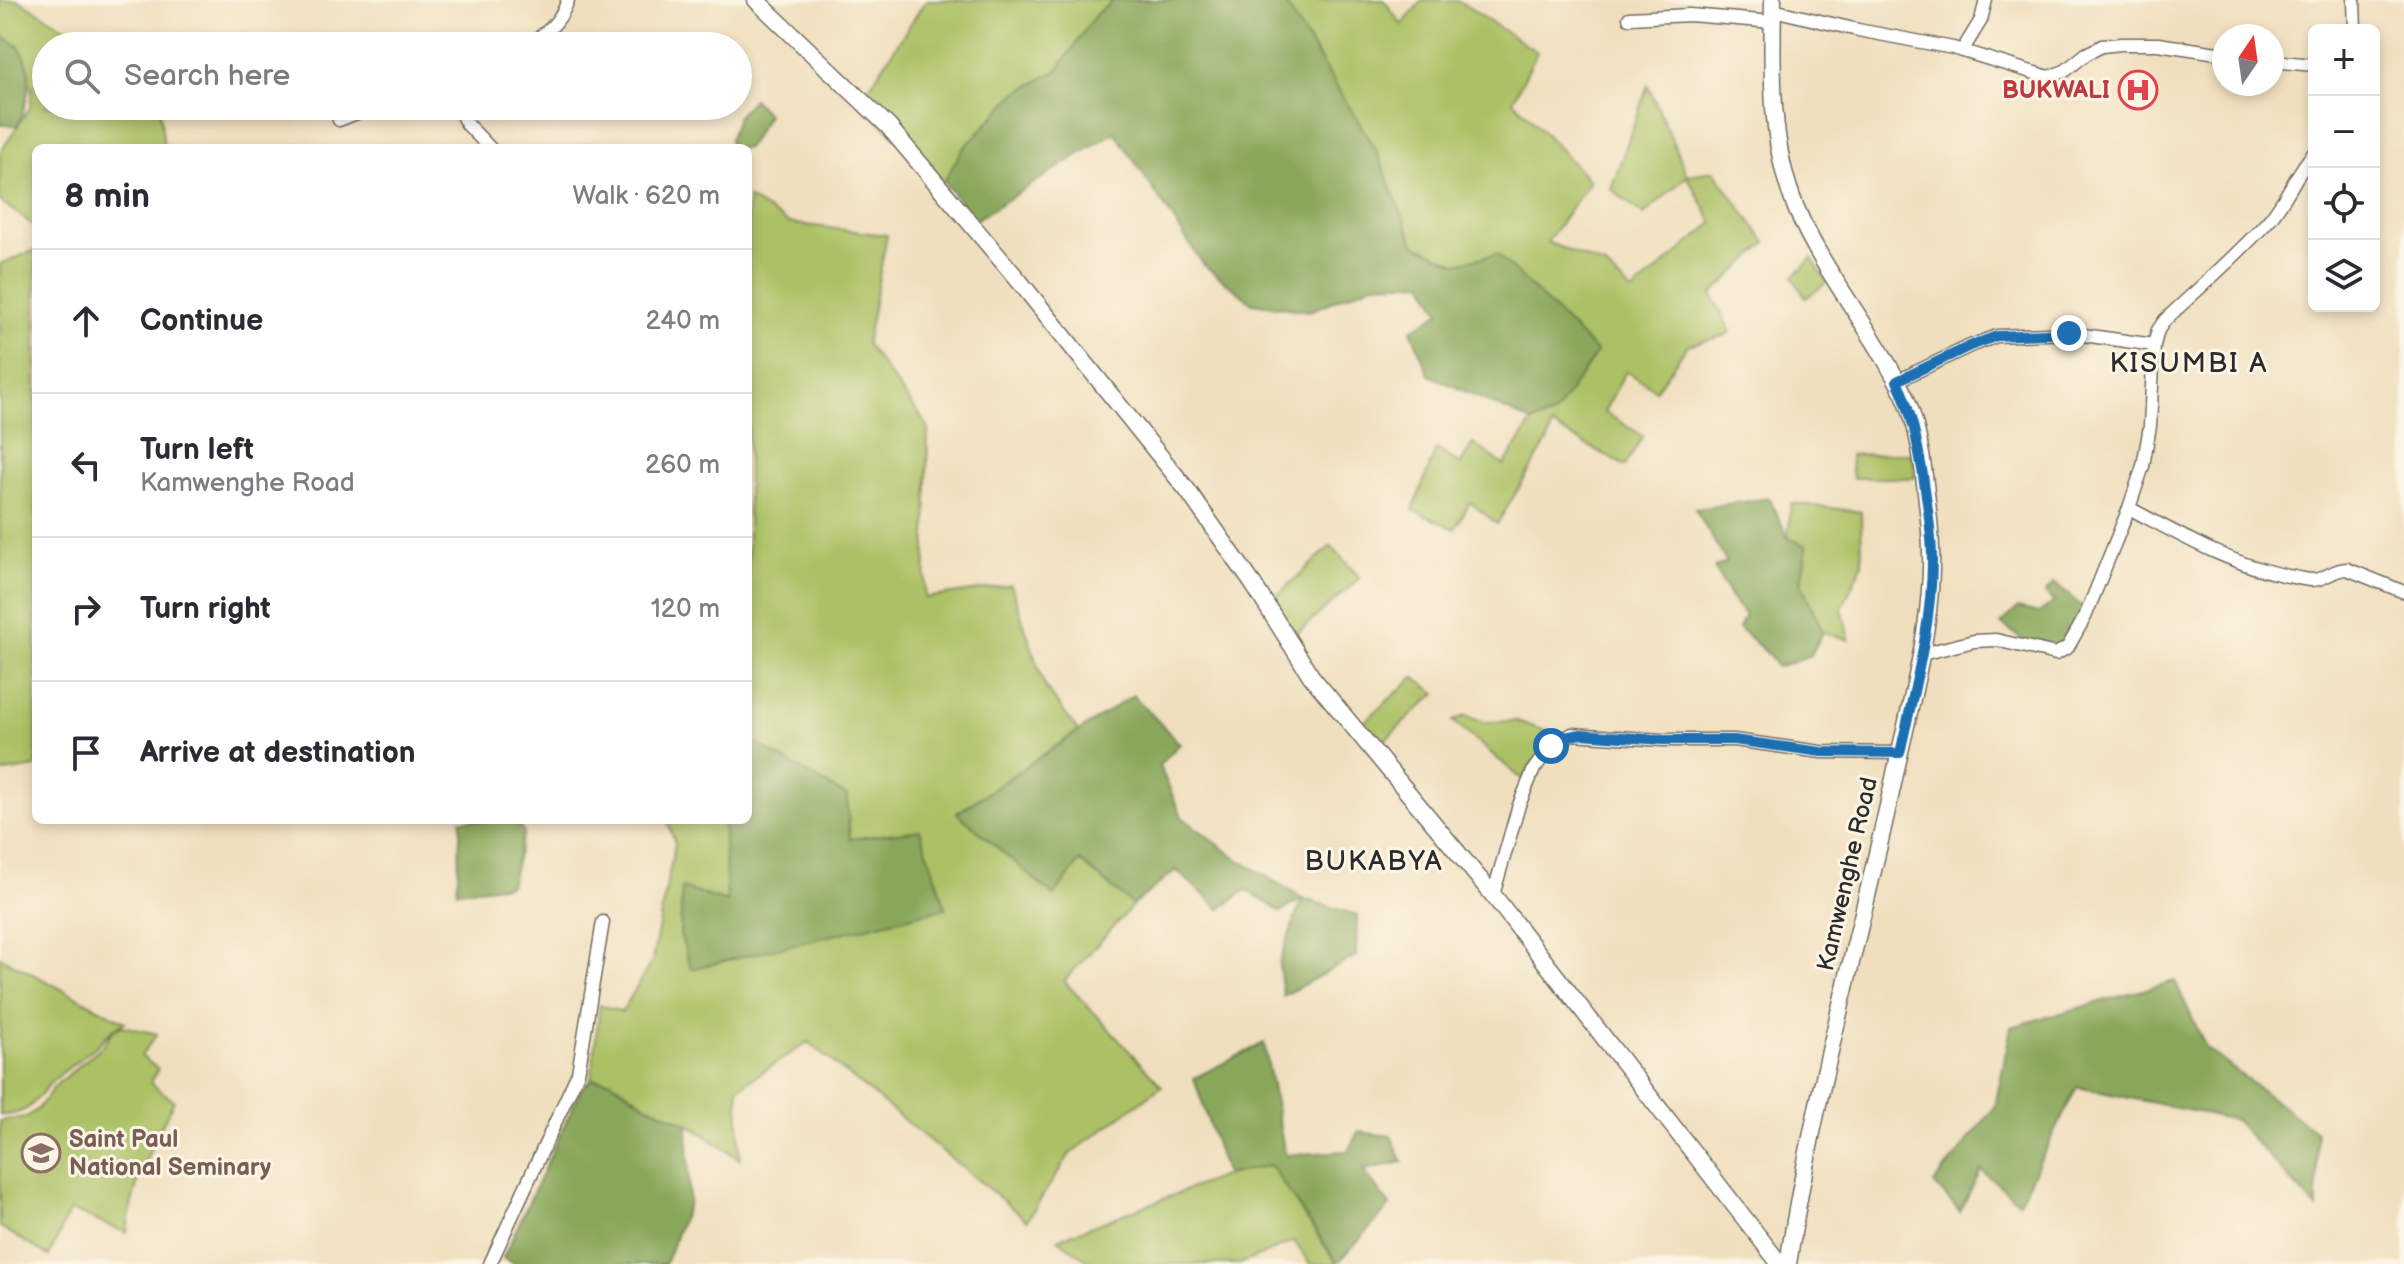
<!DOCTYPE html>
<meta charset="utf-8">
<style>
:root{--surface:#fff;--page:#f2f2f3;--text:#2b2b33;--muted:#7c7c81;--line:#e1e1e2}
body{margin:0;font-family:"Balsamiq Sans",sans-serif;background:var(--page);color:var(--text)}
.controls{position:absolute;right:24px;top:24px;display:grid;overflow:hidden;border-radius:12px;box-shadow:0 4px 12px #0003}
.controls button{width:72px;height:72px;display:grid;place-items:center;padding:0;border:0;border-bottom:2px solid var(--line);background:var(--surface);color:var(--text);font:40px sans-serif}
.compass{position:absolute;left:2212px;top:24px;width:72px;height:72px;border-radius:50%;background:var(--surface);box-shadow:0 4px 12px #0003;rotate:13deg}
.stop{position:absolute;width:24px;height:24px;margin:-18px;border:6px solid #1f6fb2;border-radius:50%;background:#fff}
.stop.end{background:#1f6fb2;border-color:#fff;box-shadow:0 2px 8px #0008}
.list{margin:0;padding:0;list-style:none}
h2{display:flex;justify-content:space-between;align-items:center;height:104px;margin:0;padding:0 32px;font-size:34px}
h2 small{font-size:26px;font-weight:400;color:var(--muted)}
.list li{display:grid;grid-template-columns:52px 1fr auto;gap:24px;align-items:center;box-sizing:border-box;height:144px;padding:0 32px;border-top:2px solid var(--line)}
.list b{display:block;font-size:30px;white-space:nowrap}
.list p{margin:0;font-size:26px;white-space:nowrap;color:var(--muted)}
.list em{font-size:26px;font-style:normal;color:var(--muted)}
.icon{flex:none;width:44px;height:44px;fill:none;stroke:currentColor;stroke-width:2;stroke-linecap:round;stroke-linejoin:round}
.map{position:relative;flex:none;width:2404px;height:1264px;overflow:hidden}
.search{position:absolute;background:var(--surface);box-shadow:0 4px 12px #0003;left:32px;top:32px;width:720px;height:88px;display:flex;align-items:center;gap:20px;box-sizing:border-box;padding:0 28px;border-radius:44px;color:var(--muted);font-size:30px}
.panel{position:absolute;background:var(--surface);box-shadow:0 4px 12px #0003;left:32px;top:144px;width:720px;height:680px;border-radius:12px}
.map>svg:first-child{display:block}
.green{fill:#acc165;stroke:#6c7648;stroke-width:2}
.forest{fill:#89a75a;stroke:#5a6942;stroke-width:2}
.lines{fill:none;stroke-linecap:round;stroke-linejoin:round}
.street-casing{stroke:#706a5e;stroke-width:15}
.secondary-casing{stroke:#706a5e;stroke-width:19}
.street{stroke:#fff;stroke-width:12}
.secondary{stroke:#fff;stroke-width:16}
.route{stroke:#1f6fb2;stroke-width:10}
.labels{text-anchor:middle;stroke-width:6;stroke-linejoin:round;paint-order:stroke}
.health-label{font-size:24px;font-weight:bold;fill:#be3a42;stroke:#fcf5e5;text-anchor:end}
.street-label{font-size:24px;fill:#2b2b2b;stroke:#fcf5e5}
.education-label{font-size:24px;font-weight:bold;fill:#785e54;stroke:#fcf5e5;text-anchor:start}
.quarter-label{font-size:28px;letter-spacing:2px;fill:#2b2b2b;stroke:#fcf5e5}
</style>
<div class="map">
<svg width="2404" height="1264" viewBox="0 0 2404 1264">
<rect width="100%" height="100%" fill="#fcf5e5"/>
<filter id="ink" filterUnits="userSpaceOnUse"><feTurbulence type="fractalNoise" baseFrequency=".0125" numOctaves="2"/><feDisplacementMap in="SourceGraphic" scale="16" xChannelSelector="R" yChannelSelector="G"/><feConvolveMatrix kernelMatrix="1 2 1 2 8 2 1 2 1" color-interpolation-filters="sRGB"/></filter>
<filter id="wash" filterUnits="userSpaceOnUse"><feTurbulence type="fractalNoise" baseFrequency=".006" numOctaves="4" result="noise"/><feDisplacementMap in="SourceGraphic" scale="32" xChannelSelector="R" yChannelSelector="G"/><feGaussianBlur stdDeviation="1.8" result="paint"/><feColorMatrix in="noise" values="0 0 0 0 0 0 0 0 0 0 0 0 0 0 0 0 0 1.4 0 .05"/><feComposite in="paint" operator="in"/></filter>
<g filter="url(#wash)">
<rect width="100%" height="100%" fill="#f0dfbe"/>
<path class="green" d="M0,0H18L70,30L90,46H46V106H152L160,112L164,148H36V227L0,201V153L30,107L32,87L0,57Z
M926,0H1115L1096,14L1058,70L1015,94L962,150L944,182L859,103Z
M1283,0H1384L1402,25L1422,0H1457L1537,52L1513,100L1590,181L1547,242L1605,266L1632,292L1713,223L1687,176L1644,215L1611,189L1648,85L1687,175L1714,171L1766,243L1712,294L1730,331L1726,335L1688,345L1656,390L1626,371L1604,412L1643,436L1625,466L1552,426L1548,440L1497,524L1470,502L1455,529L1413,510L1436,449L1461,464L1473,443L1504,465L1532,422L1554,415L1456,263L1414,244L1376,150Z
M748,198L789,223L887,235L866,344L928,426L925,598L1011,585L1045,687L1078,731L958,812L1054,896L1080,861L1133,905L1064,981L1162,1086L1070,1154L1027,1220L808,1042L738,1088L740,1159L688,1124L648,1106L611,1081L591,1079L600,1005L622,1012L652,961L675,843L667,820H748Z
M36,250V767L0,773V264Z
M1812,258L1827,282L1806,298L1793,277Z
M1912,453L1915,478H1853L1850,455Z
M1791,503L1861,512L1862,564L1842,608L1849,640L1823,632L1801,583L1807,546L1788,538Z
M1331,546L1360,578L1294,636L1270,602Z
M1414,677L1436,693L1375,749L1357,728Z
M1465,716L1485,722L1517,721L1564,737L1531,764L1523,780L1453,721Z
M0,957L125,1022C112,1028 107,1036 96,1046C83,1057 69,1067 56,1078C34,1096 35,1115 0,1115Z
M122,1026L157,1034L141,1056L158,1069L151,1083L174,1101C153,1142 131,1185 127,1233L70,1210L49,1256L0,1227V1121L26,1117L38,1109L54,1087L102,1046L114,1030Z
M1270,1165L1337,1264H1310L1294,1241L1240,1264H1093L1058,1239L1226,1175Z"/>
<path class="forest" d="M1115,0H1283L1376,150L1414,244L1456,263L1497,254L1597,352L1554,415L1532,422L1429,375L1411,330L1440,312L1423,282L1373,284L1310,311L1252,303L1203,264L1115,132L975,220L944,182L962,150L1015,94L1058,70L1096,14Z
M0,35C5,38 13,41 17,45C37,67 28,101 18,125H0Z
M753,99L768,115L747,148H732L729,141L737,117Z
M1769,498L1788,538L1807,546L1801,583L1823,632L1811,655L1777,667L1769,655L1739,628L1745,615L1731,598L1714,567L1727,563L1695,509Z
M2054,583L2084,608L2070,646L2036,649L2001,624L2018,608L2039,613L2054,602L2045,593Z
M1133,695L1180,744L1159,765L1182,817L1236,858L1302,898L1357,915L1356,956L1283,996L1279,964L1302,899L1281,912L1246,890L1220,909L1176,870L1133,905L1080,861L1054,896L957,813Z
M748,739L847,796L850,839L920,830L946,908L691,969L680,934L682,888L727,902L723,820H748Z
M461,820H514L524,832L510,885L457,891Z
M2175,981L2206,1048L2317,1133V1209L2235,1120L2077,1087L2019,1202L1981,1170L1960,1212L1934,1183L1995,1107L2011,1027Z
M1264,1043L1285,1155L1348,1151L1358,1132L1391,1136L1403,1162L1363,1170L1390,1206L1338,1263L1270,1165L1226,1175L1194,1078Z
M591,1079L611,1081L648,1106L688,1124L689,1202L665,1264H515L503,1258L581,1089Z"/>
</g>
<g filter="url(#ink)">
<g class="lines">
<g class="street-casing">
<path id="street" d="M2354,0L2355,30
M1773,10L1858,30L1953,48L2048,77L2065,71L2086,54L2102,46L2121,44H2158L2224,54
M1629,18L1690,15L1773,22
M523,46C545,36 560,23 568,0
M1962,51L1981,20L1986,0
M2272,61L2314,65
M457,106L466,123L490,148
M339,120L375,106
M1897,381L1970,346L1997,336L2069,333L2154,345
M2129,508C2180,535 2231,565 2288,576C2296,577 2305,580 2312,580C2325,580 2333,569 2347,569L2404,592
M1922,654L1974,641L1996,640L2056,654L2068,647L2085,617L2129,508L2143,466L2150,426L2154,345L2158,330L2165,320C2200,287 2237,256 2269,220C2287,199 2296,173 2314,153
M1493,895L1519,805L1534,769L1551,746L1572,734L1662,740H1734L1821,752L1900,753
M490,1264L578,1073L603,922"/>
</g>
<g class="secondary-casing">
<path id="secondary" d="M756,0L888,126L1020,282L1188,491L1253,584L1311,676L1493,895L1780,1264
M1773,0C1772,70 1769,143 1796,208C1820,265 1860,314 1890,368C1897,381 1906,395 1910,409C1922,444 1925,484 1929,520C1939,606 1913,691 1895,774C1860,937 1813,1098 1788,1264"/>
</g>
<use href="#street" class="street"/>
<use href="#secondary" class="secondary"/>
</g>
</g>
<g class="lines" filter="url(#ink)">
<path class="route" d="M1551,746L1564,737L1581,734L1662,740H1734L1821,752L1900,753C1914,690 1932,625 1932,560C1932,531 1927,503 1923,475C1917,441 1912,412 1897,381L1970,346L1997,336L2069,333"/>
</g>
<defs>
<g id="hospital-ring" transform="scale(2)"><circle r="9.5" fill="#fcf5e5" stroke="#e0444e" stroke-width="1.5"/><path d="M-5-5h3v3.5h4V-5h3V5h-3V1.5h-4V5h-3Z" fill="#e0444e"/></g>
<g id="school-ring" transform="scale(2)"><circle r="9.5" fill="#fcf5e5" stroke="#8d6e63" stroke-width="1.5"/><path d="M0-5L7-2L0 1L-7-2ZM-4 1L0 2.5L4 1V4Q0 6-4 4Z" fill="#8d6e63"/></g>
</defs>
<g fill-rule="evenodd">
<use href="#hospital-ring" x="2138" y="90"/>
<use href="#school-ring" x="41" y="1153"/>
</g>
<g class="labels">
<g class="health-label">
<text x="2110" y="98">BUKWALI</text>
</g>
<g class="street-label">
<text transform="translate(1847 874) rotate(-77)" y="8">Kamwenghe Road</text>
</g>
<g class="education-label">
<text x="69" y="1147">Saint Paul<tspan x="69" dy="28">National Seminary</tspan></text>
</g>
<g class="quarter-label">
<text x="2189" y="372">KISUMBI A</text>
<text x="1374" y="870">BUKABYA</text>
</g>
</g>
</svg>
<div class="controls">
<button>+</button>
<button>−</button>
<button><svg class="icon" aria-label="locate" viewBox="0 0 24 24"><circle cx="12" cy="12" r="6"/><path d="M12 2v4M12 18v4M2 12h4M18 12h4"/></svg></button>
<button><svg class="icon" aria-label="layers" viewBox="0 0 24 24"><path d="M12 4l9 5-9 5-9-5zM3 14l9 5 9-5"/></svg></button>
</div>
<svg class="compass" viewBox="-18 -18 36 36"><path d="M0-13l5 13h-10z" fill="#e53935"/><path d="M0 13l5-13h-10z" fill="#7c7c81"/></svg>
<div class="stop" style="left:1551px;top:746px"></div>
<div class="stop end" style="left:2069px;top:333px"></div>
<div class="search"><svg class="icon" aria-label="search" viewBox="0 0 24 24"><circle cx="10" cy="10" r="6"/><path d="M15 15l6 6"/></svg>Search here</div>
<section class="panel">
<h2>8 min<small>Walk · 620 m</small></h2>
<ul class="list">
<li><svg class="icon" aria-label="ahead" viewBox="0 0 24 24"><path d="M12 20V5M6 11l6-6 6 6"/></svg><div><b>Continue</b></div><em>240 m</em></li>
<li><svg class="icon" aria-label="left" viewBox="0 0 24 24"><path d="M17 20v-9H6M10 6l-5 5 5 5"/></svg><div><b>Turn left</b><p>Kamwenghe Road</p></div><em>260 m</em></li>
<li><svg class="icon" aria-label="right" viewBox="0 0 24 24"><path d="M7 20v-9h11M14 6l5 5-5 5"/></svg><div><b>Turn right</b></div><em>120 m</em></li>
<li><svg class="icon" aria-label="arrive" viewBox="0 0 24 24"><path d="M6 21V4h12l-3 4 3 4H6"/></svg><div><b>Arrive at destination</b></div></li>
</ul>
</section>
</div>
